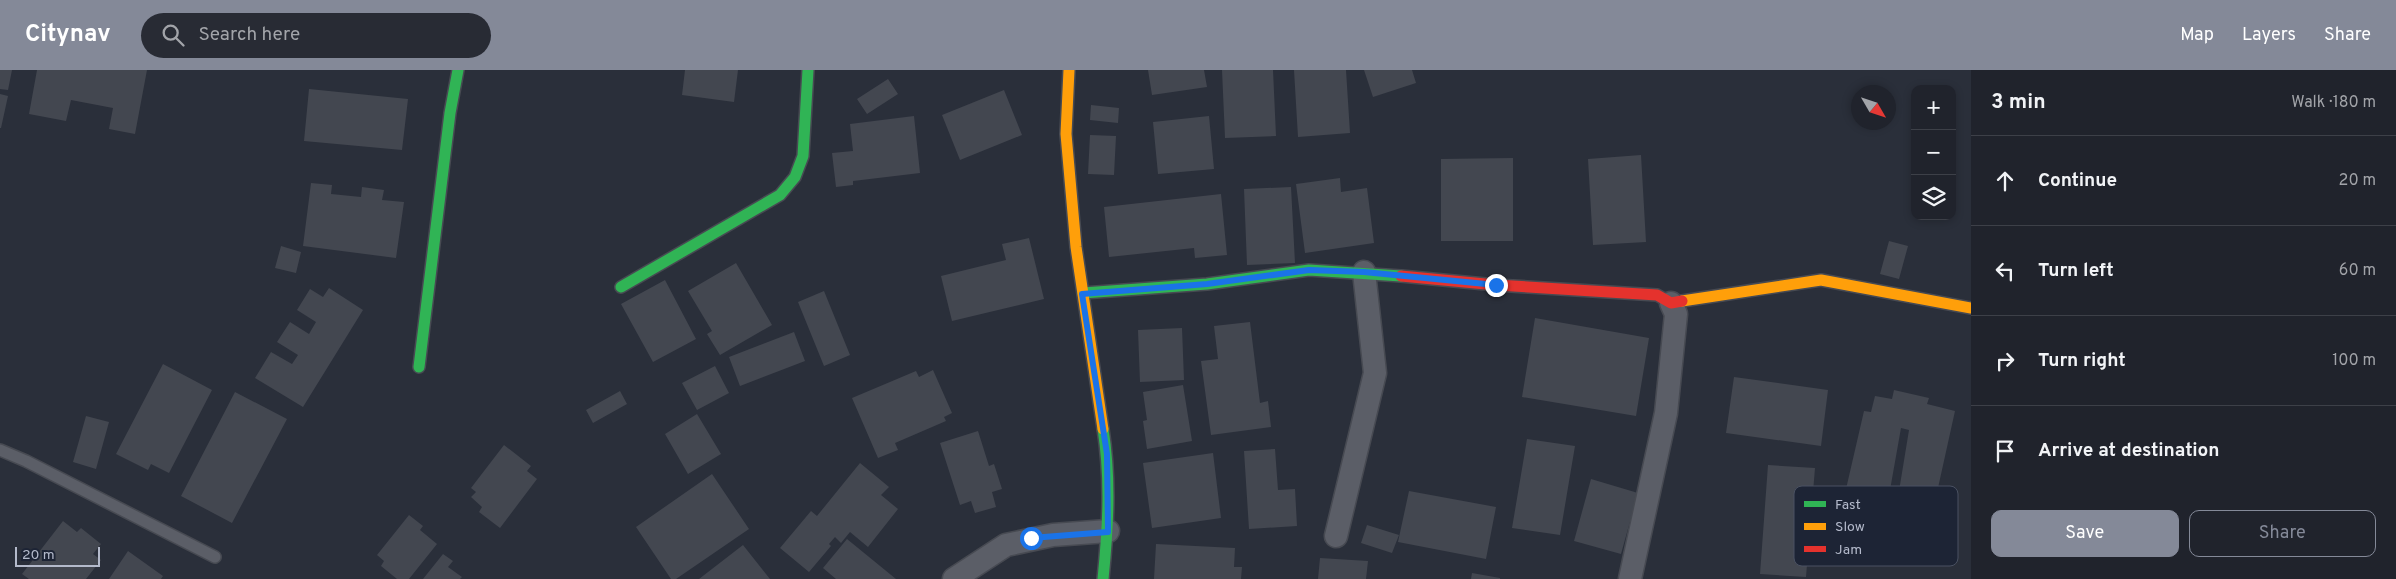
<!DOCTYPE html>
<meta charset="utf-8">
<style>
:root{--surface:#20232c;--page:#282b34;--text:#f1f3f6;--muted:#a2a4a9;--line:#3d4048;--accent:#848998}
body{margin:0;font-family:Overpass,sans-serif;background:var(--page);color:var(--text)}
.controls{position:absolute;right:15px;top:15px;display:grid;overflow:hidden;border-radius:10px;box-shadow:0 2px 8px #0003}
.controls button{width:45px;height:45px;display:grid;place-items:center;padding:0;border:0;border-bottom:1px solid var(--line);background:var(--surface);color:var(--text);font:25px sans-serif}
.compass{position:absolute;left:1851px;top:15px;width:45px;height:45px;border-radius:50%;background:var(--surface);box-shadow:0 2px 8px #0003;rotate:129deg}
.scale{position:absolute;left:15px;bottom:12px;width:85px;box-sizing:border-box;padding-left:5px;border:2px solid #b4bacb;border-top:0;font-size:14px;line-height:18px;white-space:nowrap;color:#b4bacb;-webkit-text-stroke:4px #1d2435;paint-order:stroke}
.stop{position:absolute;width:15px;height:15px;margin:-11px;border:4px solid #1a73e8;border-radius:50%;background:#fff}
.stop.end{background:#1a73e8;border-color:#fff;box-shadow:0 1px 5px #0008}
.list{margin:0;padding:0;list-style:none}
h2{display:flex;justify-content:space-between;align-items:center;height:65px;margin:0;padding:0 20px;font-size:21px}
h2 small{font-size:16px;font-weight:400;color:var(--muted)}
.list li{display:grid;grid-template-columns:32px 1fr auto;gap:15px;align-items:center;box-sizing:border-box;height:90px;padding:0 20px;border-top:1px solid var(--line)}
.list b{display:block;font-size:19px;white-space:nowrap}
.list em{font-size:16px;font-style:normal;color:var(--muted)}
.actions{display:flex;gap:10px;padding:15px 20px}
.actions a{flex:1;padding:11px 0;border:1px solid var(--accent);border-radius:10px;text-align:center;font-size:18px;color:var(--accent)}
.actions .main{background:var(--accent);color:#fff}
.icon{flex:none;width:28px;height:28px;fill:none;stroke:currentColor;stroke-width:2;stroke-linecap:round;stroke-linejoin:round}
.map{position:relative;flex:none;width:1971px;height:509px;overflow:hidden}
header{display:flex;align-items:center;gap:30px;box-sizing:border-box;height:70px;padding:0 25px;background:var(--accent);color:#fff}
header strong{font-size:24px}
nav{display:flex;gap:28px;margin-inline-start:auto;font-size:18px}
.search{width:350px;height:45px;background:var(--page);display:flex;align-items:center;gap:12px;box-sizing:border-box;padding:0 18px;border-radius:28px;color:var(--muted);font-size:19px}
main{display:flex}
aside{flex:1;background:var(--surface)}
.map>svg:first-child{display:block}
.building{fill:#434750;fill-rule:evenodd}
.lines{fill:none;stroke-linecap:round;stroke-linejoin:round}
.lane-casing{stroke:#474a52;stroke-width:14}
.street-casing{stroke:#474a52;stroke-width:25}
.fast-casing{stroke:#474a52;stroke-width:14}
.slow-casing{stroke:#474a52;stroke-width:14}
.jam-casing{stroke:#474a52;stroke-width:14}
.lane{stroke:#5b5e67;stroke-width:11}
.street{stroke:#5b5e67;stroke-width:22}
.fast{stroke:#30b455;stroke-width:11}
.slow{stroke:#ff9f0a;stroke-width:11}
.jam{stroke:#e5322d;stroke-width:11}
.route{stroke:#1a73e8;stroke-width:6}
.key{fill:#1d2435;stroke:#4a5162;stroke-width:1}
.key-label{font-size:14px;fill:#b4bacb}
</style>
<header>
<strong>Citynav</strong>
<div class="search"><svg class="icon" aria-label="search" viewBox="0 0 24 24"><circle cx="10" cy="10" r="6"/><path d="M15 15l6 6"/></svg>Search here</div>
<nav><a>Map</a><a>Layers</a><a>Share</a></nav>
</header>
<main>
<div class="map">
<svg width="1971" height="509" viewBox="0 0 1971 509">
<rect width="100%" height="100%" fill="#2a2f3a"/>
<path class="building" d="M0,0H12L8,20L0,19Z
M37,0H147L135,64L109,59L113,38L71,30L66,51L29,44Z
M685,0H738L734,32L682,25Z
M1148,0H1204L1207,17L1152,25Z
M1222,0H1273L1276,66L1225,68Z
M1294,0H1346L1350,63L1298,67Z
M1364,0H1412L1416,13L1373,27Z
M888,9L898,24L867,44L857,29Z
M309,19L408,29L402,80L304,71Z
M1004,20L1022,65L960,90L942,45Z
M0,24L8,26L1,58H0Z
M1091,35L1119,38L1118,53L1090,50Z
M914,46L920,103L853,111V115L836,117L832,83L853,81L850,54Z
M1209,46L1214,99L1158,104L1153,52Z
M1090,65L1116,66L1114,105L1088,104Z
M1641,85L1646,172L1593,175L1588,89Z
M1513,88V171H1441V89Z
M1340,108L1341,122L1367,118L1374,173L1305,183L1296,114Z
M311,113L332,115L331,124L361,127L362,117L384,120L382,130L404,132L396,188L303,176Z
M1291,117L1295,193L1247,195L1244,119Z
M1221,124L1227,185L1195,188L1194,178L1109,187L1104,137Z
M1029,168L1044,229L952,251L941,206L1006,190L1002,174Z
M1889,171L1908,176L1899,209L1880,204Z
M281,176L301,182L296,203L275,198Z
M736,193L772,255L720,285L707,264L712,261L688,221Z
M665,210L696,269L653,292L621,234Z
M329,218L363,240L303,337L255,308L271,282L292,294L298,285L277,272L290,252L309,264L316,252L297,240L310,219L323,227Z
M824,221L850,285L824,296L798,232Z
M1535,248L1649,268L1636,346L1522,327Z
M1250,252L1260,333L1268,331L1271,357L1211,365L1201,291L1218,289L1214,256Z
M1182,258L1184,310L1140,312L1138,260Z
M794,262L805,291L740,316L729,287Z
M163,294L212,320L169,403L151,394L148,400L116,384Z
M715,296L729,323L697,340L682,313Z
M933,300L952,343L944,347L946,351L895,373L898,380L878,388L852,328L916,301L919,307Z
M1734,307L1828,320L1821,376L1726,363Z
M1183,315L1192,371L1147,379L1143,351L1147,350L1143,322Z
M1894,320L1929,328L1927,334L1955,341L1934,436L1926,434L1921,457L1904,453L1903,458L1872,451L1873,446L1855,441L1859,422L1846,419L1864,341L1871,342L1875,326L1892,329ZM1901,358L1909,360L1899,421L1890,420Z
M620,321L627,334L593,353L586,340Z
M235,322L287,349L232,453L181,426Z
M697,344L721,384L688,404L665,364Z
M86,346L109,352L96,399L73,392Z
M978,361L989,396L994,394L1002,419L992,422L996,437L975,443L971,431L960,435L940,373Z
M1527,369L1575,376L1560,465L1512,458Z
M504,375L531,396L527,401L537,409L500,458L479,442L482,437L471,427L476,422L471,418Z
M1275,379L1278,420L1295,419L1297,456L1249,459L1244,381Z
M1213,383L1221,448L1152,458L1143,393Z
M860,393L889,417L881,425L898,439L868,477L850,462L841,473L835,467L829,474L831,476L809,502L780,478L811,441L817,446Z
M1768,395L1815,398L1806,507L1760,504Z
M712,404L749,459L676,509H671L636,457Z
M1591,409L1638,423L1621,484L1574,471Z
M1409,421L1496,437L1486,489L1398,472Z
M409,445L423,456L420,460L437,474L409,509H397L381,496L384,491L377,485Z
M63,451L77,462L81,458L101,474L93,484L101,490L86,509H29L22,504Z
M1367,455L1399,465L1392,483L1361,473Z
M847,469L896,509H836L823,498Z
M1156,474L1235,478L1234,497H1242L1241,509H1154Z
M743,475L770,509H699Z
M128,481L163,506L161,509H109Z
M443,484L453,491L448,497L462,507L460,509H423Z
M1320,488L1368,491L1366,509H1318Z
M1472,503L1500,508V509H1471Z"/>
<g class="lines">
<g class="lane-casing">
<path id="lane" d="M0,380L26,391L215,487"/>
</g>
<g class="street-casing">
<path id="street" d="M1336,466L1375,303L1364,202
M954,509L1006,475L1053,465L1108,461
M1630,509L1666,343L1676,244L1671,233"/>
</g>
<g class="fast-casing">
<path id="fast" d="M621,217L780,125L795,107L803,86L808,0
M1083,223L1207,214L1309,200L1401,206
M419,297L450,43L458,0
M1103,509C1108,459 1111,409 1103,359"/>
</g>
<g class="slow-casing">
<path id="slow" d="M1069,0L1066,64L1076,177L1103,359
M1682,231L1821,210L1971,238"/>
</g>
<g class="jam-casing">
<path id="jam" d="M1401,206L1496,215L1657,225L1671,233L1682,231"/>
</g>
<use href="#lane" class="lane"/>
<use href="#street" class="street"/>
<use href="#fast" class="fast"/>
<use href="#slow" class="slow"/>
<use href="#jam" class="jam"/>
</g>
<g class="lines">
<path class="route" d="M1031,468L1108,462L1107,384L1082,224L1207,214L1309,200L1364,202L1496,215"/>
</g>
<rect x="1794" y="416" width="164" height="80" rx="8" class="key"/>
<rect x="1804" y="431" width="22" height="6" fill="#30b455"/>
<rect x="1804" y="453" width="22" height="7" fill="#ff9f0a"/>
<rect x="1804" y="476" width="22" height="6" fill="#e5322d"/>
<g class="key-label">
<text x="1835" y="439">Fast</text>
<text x="1835" y="461">Slow</text>
<text x="1835" y="484">Jam</text>
</g>
</svg>
<div class="controls">
<button>+</button>
<button>−</button>
<button><svg class="icon" aria-label="layers" viewBox="0 0 24 24"><path d="M12 4l9 5-9 5-9-5zM3 14l9 5 9-5"/></svg></button>
</div>
<svg class="compass" viewBox="-18 -18 36 36"><path d="M0-13l5 13h-10z" fill="#e53935"/><path d="M0 13l5-13h-10z" fill="#a2a4a9"/></svg>
<div class="scale">20 m</div>
<div class="stop" style="left:1031px;top:468px"></div>
<div class="stop end" style="left:1496px;top:215px"></div>
</div>
<aside>
<h2>3 min<small>Walk · 180 m</small></h2>
<ul class="list">
<li><svg class="icon" aria-label="ahead" viewBox="0 0 24 24"><path d="M12 20V5M6 11l6-6 6 6"/></svg><div><b>Continue</b></div><em>20 m</em></li>
<li><svg class="icon" aria-label="left" viewBox="0 0 24 24"><path d="M17 20v-9H6M10 6l-5 5 5 5"/></svg><div><b>Turn left</b></div><em>60 m</em></li>
<li><svg class="icon" aria-label="right" viewBox="0 0 24 24"><path d="M7 20v-9h11M14 6l5 5-5 5"/></svg><div><b>Turn right</b></div><em>100 m</em></li>
<li><svg class="icon" aria-label="arrive" viewBox="0 0 24 24"><path d="M6 21V4h12l-3 4 3 4H6"/></svg><div><b>Arrive at destination</b></div></li>
</ul>
<div class="actions"><a class="main">Save</a><a>Share</a></div>
</aside>
</main>
